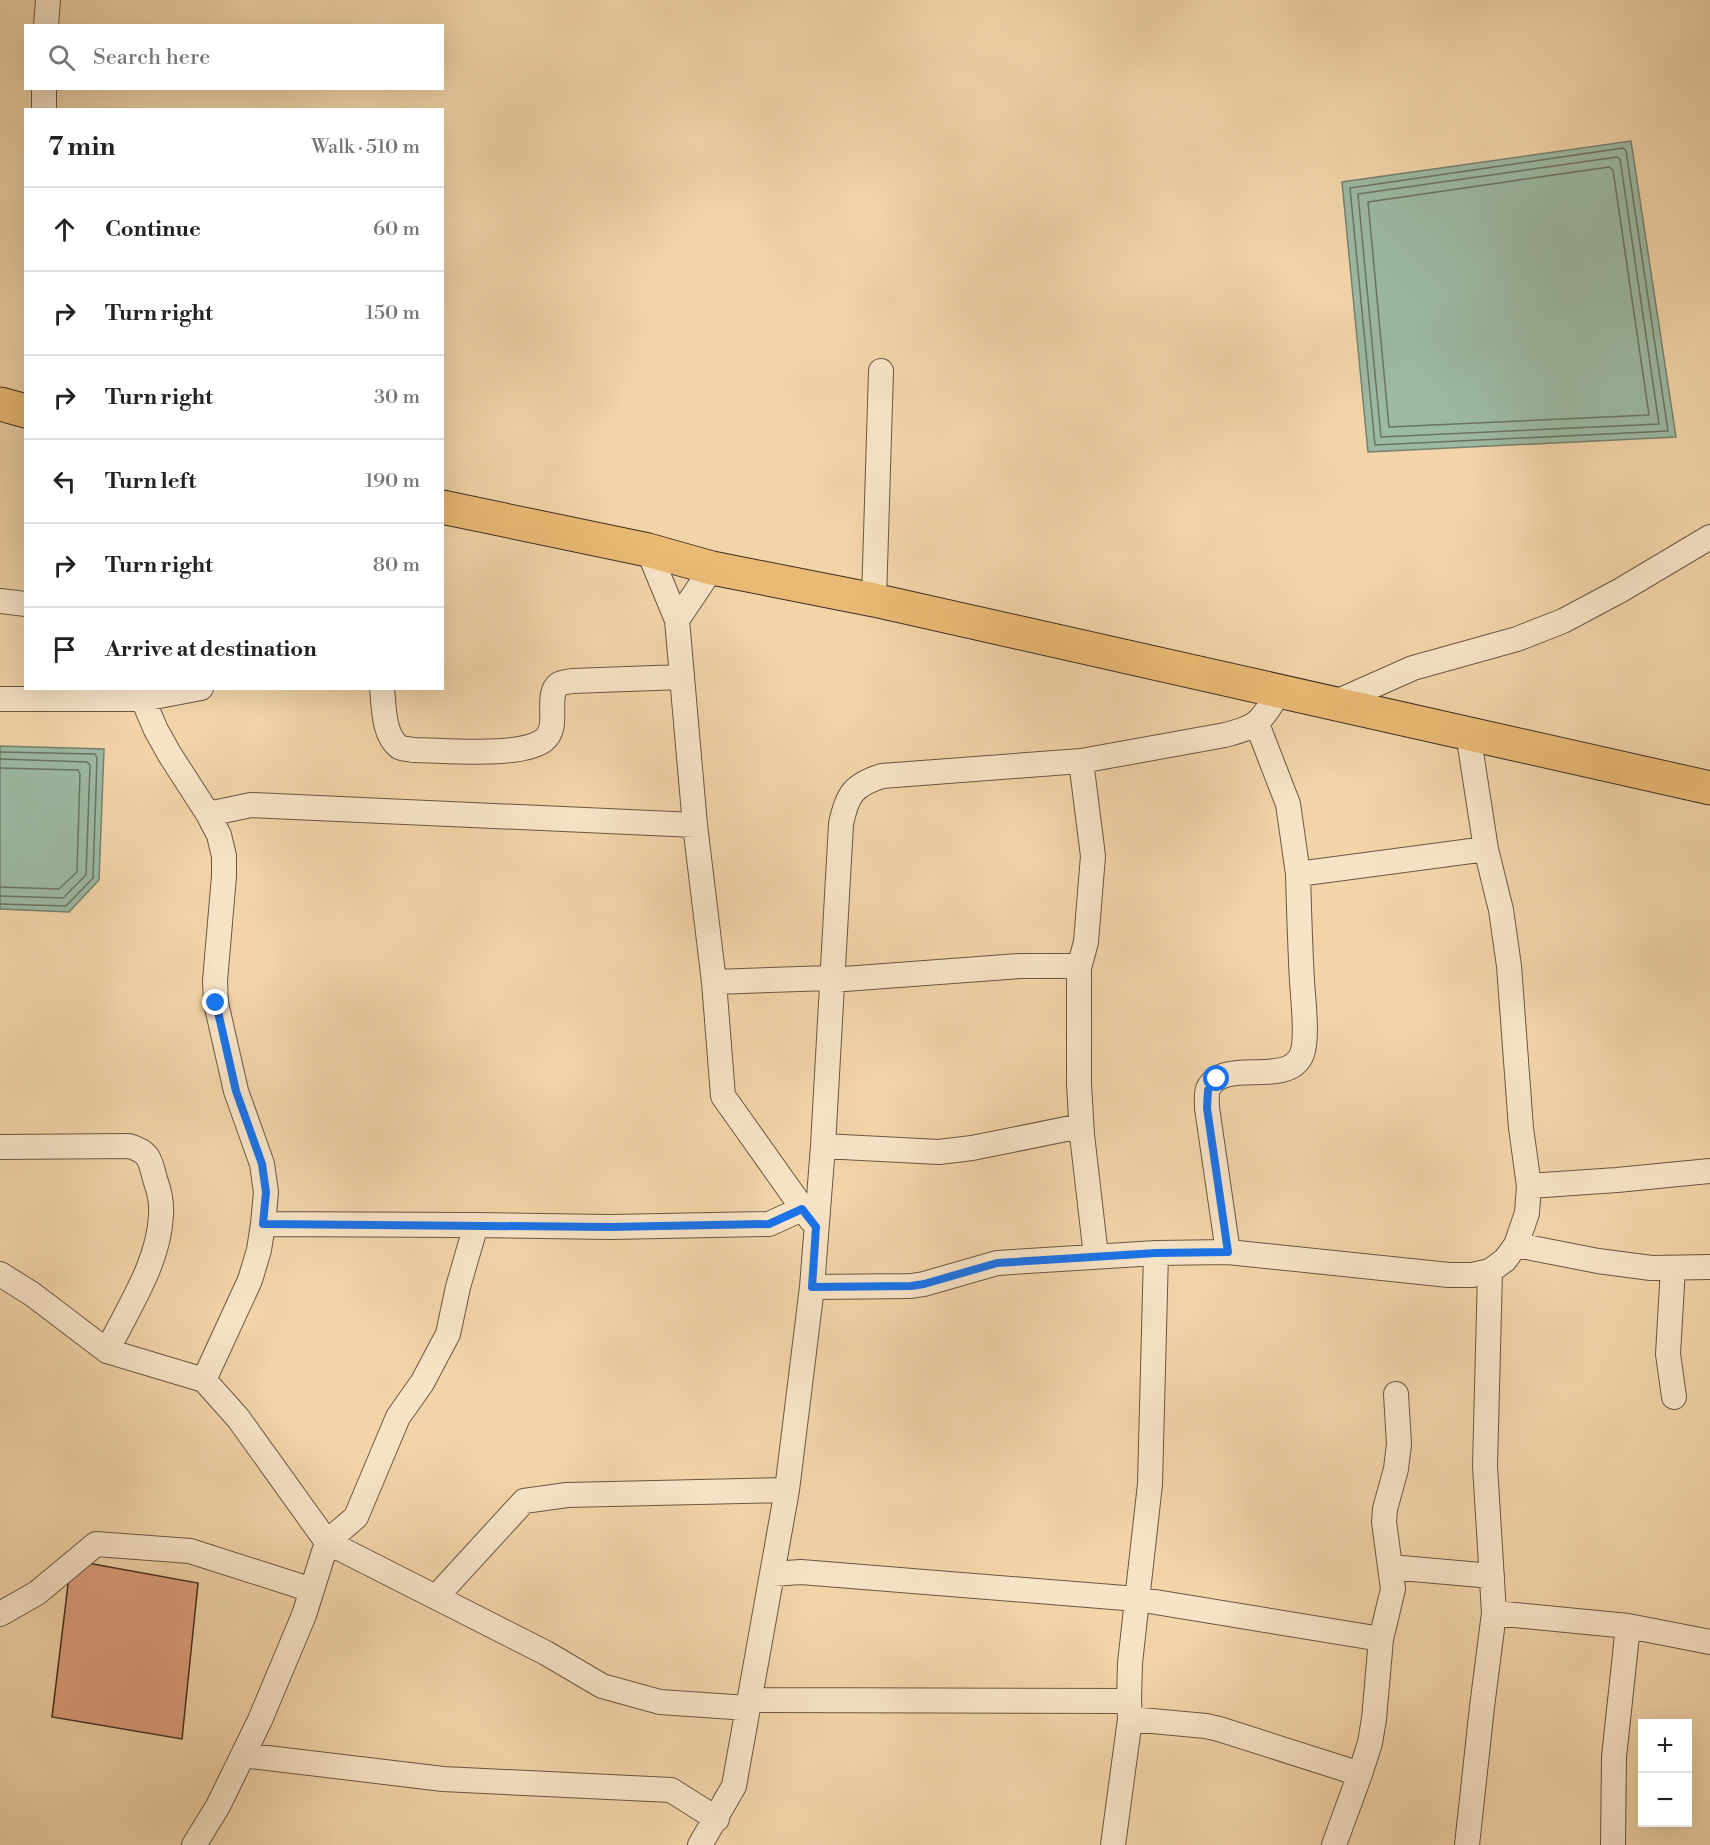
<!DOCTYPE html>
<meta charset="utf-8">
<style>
:root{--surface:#fff;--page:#f6f6f6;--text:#222;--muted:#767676;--line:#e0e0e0}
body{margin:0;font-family:"Libre Bodoni",serif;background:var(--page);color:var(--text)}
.controls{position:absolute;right:18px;bottom:18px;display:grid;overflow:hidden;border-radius:0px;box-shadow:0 6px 24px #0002}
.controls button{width:54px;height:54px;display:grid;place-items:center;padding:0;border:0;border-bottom:2px solid var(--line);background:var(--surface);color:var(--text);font:30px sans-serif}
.stop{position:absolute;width:18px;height:18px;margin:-14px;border:4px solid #1a73e8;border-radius:50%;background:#fff}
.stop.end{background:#1a73e8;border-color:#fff;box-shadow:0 2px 6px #0008}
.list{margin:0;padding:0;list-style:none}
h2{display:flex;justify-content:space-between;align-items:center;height:78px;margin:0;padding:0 24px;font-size:26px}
h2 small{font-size:20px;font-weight:400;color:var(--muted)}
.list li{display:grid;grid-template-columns:39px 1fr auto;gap:18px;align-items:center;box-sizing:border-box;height:84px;padding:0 24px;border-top:2px solid var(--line)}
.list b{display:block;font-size:22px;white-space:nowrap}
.list em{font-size:20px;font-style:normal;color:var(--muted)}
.icon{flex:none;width:33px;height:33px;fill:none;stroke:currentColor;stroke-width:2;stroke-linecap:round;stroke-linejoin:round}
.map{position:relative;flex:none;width:1710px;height:1845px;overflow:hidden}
.search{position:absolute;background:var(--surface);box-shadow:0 6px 24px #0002;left:24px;top:24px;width:420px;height:66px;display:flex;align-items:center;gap:15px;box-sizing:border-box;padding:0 21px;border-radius:0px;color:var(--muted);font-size:22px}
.panel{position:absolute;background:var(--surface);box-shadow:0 6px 24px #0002;left:24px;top:108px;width:420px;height:582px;border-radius:0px}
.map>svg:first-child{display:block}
.water{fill:#9cb9a3;stroke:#768170;stroke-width:1.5}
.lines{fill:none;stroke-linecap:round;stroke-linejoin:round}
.shore{stroke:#6c7363;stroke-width:1.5}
.building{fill:#de9e7b;stroke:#3d2d23;stroke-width:1.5}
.street-casing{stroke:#6a5744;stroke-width:26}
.primary-casing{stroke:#3d2d23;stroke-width:35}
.street{stroke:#f7e3c6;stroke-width:24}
.primary{stroke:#e9ba74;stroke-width:33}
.route{stroke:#1a73e8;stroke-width:8}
</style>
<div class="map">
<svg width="1710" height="1845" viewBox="0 0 1710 1845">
<rect width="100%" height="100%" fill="#f2d4a8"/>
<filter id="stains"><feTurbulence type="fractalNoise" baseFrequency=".00333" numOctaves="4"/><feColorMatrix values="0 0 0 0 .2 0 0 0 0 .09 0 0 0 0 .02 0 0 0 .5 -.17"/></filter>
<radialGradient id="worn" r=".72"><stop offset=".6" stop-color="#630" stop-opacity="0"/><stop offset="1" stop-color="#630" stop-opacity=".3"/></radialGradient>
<path class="water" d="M1631,141L1676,437L1368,452L1342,182Z
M0,746L104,749L99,880L69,912L0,909Z"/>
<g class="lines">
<path class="shore" d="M1623,148L1626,151L1668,431L1375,445L1350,188Z
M1617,157L1620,159L1659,424L1381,437L1358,194Z
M1609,167L1613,170L1649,415L1389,427L1368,202Z
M0,752L95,754L97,758L93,878L66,906L0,904
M0,759L87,762L90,765L86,875L63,898L0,896
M0,768L78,770L80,774L77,872L59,889L0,887"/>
</g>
<path class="building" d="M71,1560L198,1583L182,1739L52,1717Z"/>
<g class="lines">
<g class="street-casing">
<path id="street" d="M46,26L48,0
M44,88V110
M648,550L677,620L695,825L714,982L723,1096L811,1220
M874,600L881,371
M0,601L26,604
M677,620L712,568
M138,688L156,730L170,755L208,814L219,835L224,856V876L215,981L216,1003L236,1091L262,1164L266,1192L263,1224
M382,688C384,706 383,735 399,747C403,749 409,749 413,750C444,750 521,758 544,740C561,727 544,695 559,684C562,682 568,682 572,681L682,677
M0,699H143L201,688
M1334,703L1413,668L1517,639L1563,621L1621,590L1710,537
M1257,724L1288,804L1298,874L1486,849
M1081,761L1093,856L1086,942L1079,968V1084L1082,1135L1096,1256
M208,814L251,805L695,825
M714,982L830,978L831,980L1020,966H1072L1079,968
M823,1146L939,1152L972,1148L1081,1126
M0,1147L129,1146C150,1152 150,1160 155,1179C159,1190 162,1203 161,1215C159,1263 128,1308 107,1351L204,1380
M1529,1186L1617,1180L1710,1171
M476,1225L458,1287L448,1334L422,1383L398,1417L356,1517L327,1542L238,1418L204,1380L250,1280L259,1250L263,1224L465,1225H476L610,1227L769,1224L802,1209
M1516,1245L1598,1261L1651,1268L1710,1267
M1228,1252L1207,1108C1207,1102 1206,1094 1208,1089C1223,1056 1288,1089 1302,1054C1308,1039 1303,998 1302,981C1300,945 1299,910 1298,874
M1673,1268L1668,1354L1674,1397
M0,1274L32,1294L107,1351
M812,1287L911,1286L924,1284L997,1263L1156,1253L1228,1252L1449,1275H1472L1490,1271L1505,1260L1516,1245L1527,1213L1529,1186L1521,1128L1509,966L1501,910L1486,849L1468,733
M1390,1567L1492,1576
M772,1574L801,1572L1137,1599L1381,1639
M436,1597L524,1501L567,1495L787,1490
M1494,1613L1628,1626
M0,1614L37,1593L96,1544L190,1551L312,1590
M1130,1719L1206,1726L1219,1729L1360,1774L1334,1845
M243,1755L443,1779L671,1790L717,1819
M1360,1774L1370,1743L1374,1719L1381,1639L1393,1589L1384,1522L1385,1509L1396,1469L1399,1444L1396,1394
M194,1845L218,1806L260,1720L304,1615L327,1542L546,1653L602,1686L660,1702L748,1708L750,1700L1129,1701
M700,1845L734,1786L787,1490L812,1287L823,1146L841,824C847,795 853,785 882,776L1081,761L1225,735C1261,726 1260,721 1280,691
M1113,1845L1130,1719L1129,1701L1130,1663L1150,1484L1156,1253
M1467,1845L1482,1707L1494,1613L1485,1466L1490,1271
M1613,1845L1614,1757L1628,1626L1710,1642"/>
</g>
<g class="primary-casing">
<path id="primary" d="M0,404L26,411
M442,507L648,550L712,568L874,600L1710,788"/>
</g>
<use href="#street" class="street"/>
<use href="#primary" class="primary"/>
</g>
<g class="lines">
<path class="route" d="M216,1003L236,1091L262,1164L266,1192L263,1224L610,1227L769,1224L802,1209L816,1227L812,1287L911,1286L924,1284L997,1263L1156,1253L1228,1252L1207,1108L1208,1090L1217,1079"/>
</g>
<rect width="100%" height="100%" filter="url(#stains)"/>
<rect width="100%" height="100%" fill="url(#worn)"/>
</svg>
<div class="controls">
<button>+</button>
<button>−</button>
</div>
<div class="stop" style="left:1217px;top:1079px"></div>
<div class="stop end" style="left:216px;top:1003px"></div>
<div class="search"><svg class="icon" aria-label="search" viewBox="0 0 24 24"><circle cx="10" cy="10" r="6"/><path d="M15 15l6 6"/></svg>Search here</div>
<section class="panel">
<h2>7 min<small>Walk · 510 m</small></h2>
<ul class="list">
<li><svg class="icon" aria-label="ahead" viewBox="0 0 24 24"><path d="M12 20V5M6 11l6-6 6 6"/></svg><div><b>Continue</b></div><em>60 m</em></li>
<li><svg class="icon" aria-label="right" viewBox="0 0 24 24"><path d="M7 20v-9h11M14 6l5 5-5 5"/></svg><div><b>Turn right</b></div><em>150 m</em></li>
<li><svg class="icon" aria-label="right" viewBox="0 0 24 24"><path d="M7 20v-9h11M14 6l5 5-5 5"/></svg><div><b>Turn right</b></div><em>30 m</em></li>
<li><svg class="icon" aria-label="left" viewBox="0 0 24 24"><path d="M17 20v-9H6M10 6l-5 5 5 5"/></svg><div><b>Turn left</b></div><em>190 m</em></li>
<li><svg class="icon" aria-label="right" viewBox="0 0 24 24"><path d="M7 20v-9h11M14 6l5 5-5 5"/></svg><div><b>Turn right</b></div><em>80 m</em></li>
<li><svg class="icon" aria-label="arrive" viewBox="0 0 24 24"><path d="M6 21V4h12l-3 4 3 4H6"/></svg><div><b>Arrive at destination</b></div></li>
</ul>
</section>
</div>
